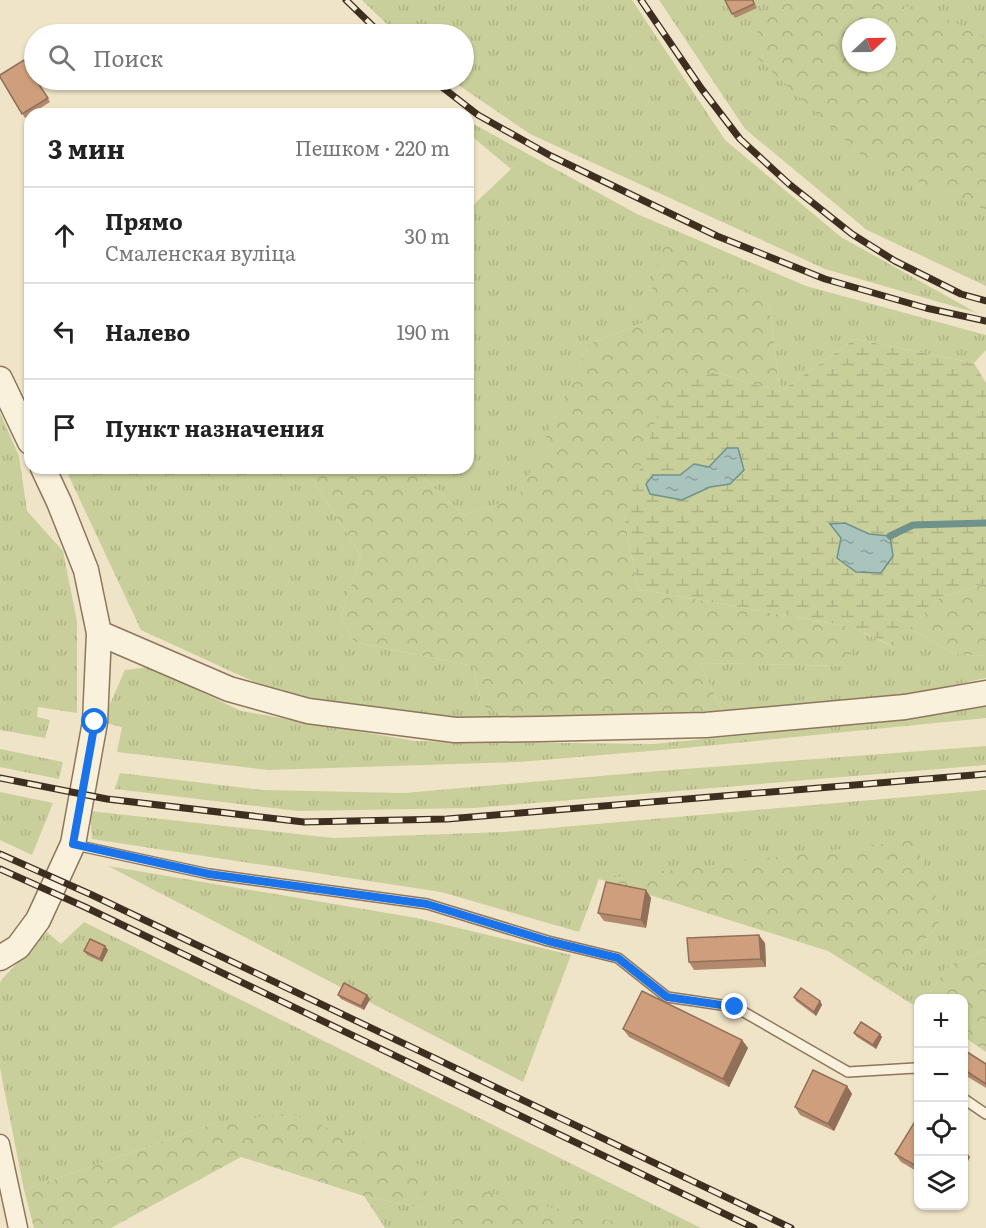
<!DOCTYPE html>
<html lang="ru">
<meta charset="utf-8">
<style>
:root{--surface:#fff;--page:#f2f2f2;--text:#222;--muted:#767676;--line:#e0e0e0}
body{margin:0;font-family:Literata,serif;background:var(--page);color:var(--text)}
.controls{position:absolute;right:18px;bottom:18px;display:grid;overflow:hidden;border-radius:12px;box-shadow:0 2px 4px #0004}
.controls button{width:54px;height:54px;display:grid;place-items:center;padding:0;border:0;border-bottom:2px solid var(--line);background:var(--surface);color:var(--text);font:30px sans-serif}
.compass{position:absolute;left:842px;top:18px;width:54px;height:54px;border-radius:50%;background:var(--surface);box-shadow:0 2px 4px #0004;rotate:68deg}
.stop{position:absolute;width:18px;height:18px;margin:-14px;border:4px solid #1a73e8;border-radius:50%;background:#fff}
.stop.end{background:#1a73e8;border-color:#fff;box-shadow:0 2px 6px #0008}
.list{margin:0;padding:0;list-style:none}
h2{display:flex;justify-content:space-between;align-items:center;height:78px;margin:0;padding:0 24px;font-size:26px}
h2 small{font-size:20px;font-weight:400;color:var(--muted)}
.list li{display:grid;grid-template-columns:39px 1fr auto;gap:18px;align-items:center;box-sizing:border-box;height:96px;padding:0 24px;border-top:2px solid var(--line)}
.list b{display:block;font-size:22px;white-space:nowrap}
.list p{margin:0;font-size:20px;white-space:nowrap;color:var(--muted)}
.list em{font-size:20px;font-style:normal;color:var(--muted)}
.icon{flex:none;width:33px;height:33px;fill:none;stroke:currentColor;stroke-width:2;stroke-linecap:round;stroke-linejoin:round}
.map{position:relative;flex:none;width:986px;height:1228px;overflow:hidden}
.search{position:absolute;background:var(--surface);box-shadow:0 2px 4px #0004;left:24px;top:24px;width:450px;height:66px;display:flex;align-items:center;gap:15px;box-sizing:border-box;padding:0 21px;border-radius:33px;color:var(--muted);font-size:22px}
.panel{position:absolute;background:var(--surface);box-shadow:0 2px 4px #0004;left:24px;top:108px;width:450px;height:366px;border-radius:18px}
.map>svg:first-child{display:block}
.grass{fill:url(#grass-tufts);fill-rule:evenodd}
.forest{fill:url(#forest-crowns);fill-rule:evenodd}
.wetland{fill:url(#wetland-marsh);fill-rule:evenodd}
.water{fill:url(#water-ripples);stroke:#6f938a;stroke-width:1.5}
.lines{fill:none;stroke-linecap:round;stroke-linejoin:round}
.stream{stroke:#6f938a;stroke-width:7}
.service-casing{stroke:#8d765c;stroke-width:12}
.minor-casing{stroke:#8d765c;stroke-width:21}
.tertiary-casing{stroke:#8d765c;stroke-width:27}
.service{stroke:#faf1dc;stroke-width:9}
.minor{stroke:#faf1dc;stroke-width:18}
.tertiary{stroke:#faf1dc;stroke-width:24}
.rail-casing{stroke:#3d2e20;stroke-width:7}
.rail{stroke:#f7eed8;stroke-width:4.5;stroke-dasharray:14;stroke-linecap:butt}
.wall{fill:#b2896c}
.shaded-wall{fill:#916f58}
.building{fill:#cf9f7d;stroke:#916f58;stroke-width:1.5}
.route{stroke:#1a73e8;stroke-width:8}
</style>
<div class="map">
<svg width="986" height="1228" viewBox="0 0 986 1228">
<defs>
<pattern id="grass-tufts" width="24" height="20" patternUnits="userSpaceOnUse" patternTransform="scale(1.5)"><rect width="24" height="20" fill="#c9cf9b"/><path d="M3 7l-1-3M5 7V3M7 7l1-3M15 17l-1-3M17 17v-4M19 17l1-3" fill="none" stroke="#aeb285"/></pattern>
<pattern id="forest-crowns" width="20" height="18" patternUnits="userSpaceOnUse" patternTransform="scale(1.5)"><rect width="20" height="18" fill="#c9cf9b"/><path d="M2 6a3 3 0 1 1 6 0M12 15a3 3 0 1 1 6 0" fill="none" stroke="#aeb285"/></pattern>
<pattern id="wetland-marsh" width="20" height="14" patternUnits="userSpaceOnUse" patternTransform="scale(1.5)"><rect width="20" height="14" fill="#c9cf9b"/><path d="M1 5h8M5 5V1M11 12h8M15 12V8" fill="none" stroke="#aeb285"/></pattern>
<pattern id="water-ripples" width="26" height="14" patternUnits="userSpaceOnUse" patternTransform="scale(1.5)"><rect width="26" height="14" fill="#a9c4bc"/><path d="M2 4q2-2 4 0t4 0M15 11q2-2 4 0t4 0" fill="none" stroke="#8ba098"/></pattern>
</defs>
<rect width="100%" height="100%" fill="#f0e4c8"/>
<path class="grass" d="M362,0H632L725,140L841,237L977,313L825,269L530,134L451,80H464V34H397Z
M659,0H986V286L867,230L745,129ZM851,27H887V63H851Z
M468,121L637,214L806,286L986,335V350L974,363L855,339L780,392L769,302L645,322L589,344L519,498L464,515L413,468H468V210L511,169L468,133Z
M0,413L19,456L27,511L63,551L77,621V713L38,707L37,717L50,720L45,738L0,730Z
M65,468H305L361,556L341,616L354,642L473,666L482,706L509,717L438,719L276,692L141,630Z
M851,627L892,646L909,628L956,654L986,656V678L885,700L723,713L700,663L851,666Z
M149,667L241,711L415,741L653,744L920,718L986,705V718L685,748L519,762L268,770L117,752L122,727L102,722L125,670Z
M986,746V765L474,808L298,811L115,789L120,773L263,790L404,793L658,771Z
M0,749L63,762L59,779L0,767Z
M986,790V949L948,966L926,998H918V1008L885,987L944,917L599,879L579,932L441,892L92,839L90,811L333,838L504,832Z
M0,792L53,803L32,855L0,840Z
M108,866L417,918L571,955L523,1082Z
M84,922L701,1228H385L364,1196L422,1208L215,1123L24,1190L0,1068V983L2,979L47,932L61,944Z"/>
<path class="forest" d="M772,0H864L929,10L986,38V210L865,159L749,50ZM851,27H887V63H851Z
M662,242L769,302L780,392L715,372L624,517L638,589L851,627V666L700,663L723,713L509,717L482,706L473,666L354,642L341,616L361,556L305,468H413L464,515L518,498L589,344L645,322Z
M986,583V656L956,654L909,628L939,598Z
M914,840L944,917L885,987L828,951L599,879Z
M986,949V1052L964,1037V998H926L948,966Z
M290,1113L422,1166V1208L364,1196L241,1157L111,1228H34L24,1190L215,1123Z
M485,1192L638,1227V1228H443Z"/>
<path class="wetland" d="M855,339L974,363L986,383V583L939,598L893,646L851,627L638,589L624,517L666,389L715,372L780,392ZM727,448H738L730,484L710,487L682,500L653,475H680L709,467ZM845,523L869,534L890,536L837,558Z"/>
<path class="water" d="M727,448H738L744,470L730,484L710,487L682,500L650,494L646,484L653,475H680L694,464L709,467Z
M845,523L869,534L890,536L893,556L881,573L856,572L837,558L841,538L830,524Z"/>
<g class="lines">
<path class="stream" d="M890,536L913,525L986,523"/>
<g class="service-casing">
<path id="service" d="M75,845L209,874L427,904L548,941L618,958L667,997L735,1007L848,1072L915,1068L918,1070
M964,1099L986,1114"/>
</g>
<g class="minor-casing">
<path id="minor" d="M0,1144L18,1228"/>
</g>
<g class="tertiary-casing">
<path id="tertiary" d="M0,379L30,442
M99,633L229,689L308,711L455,730L540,729L706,725L905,707L986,693
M0,958L18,947L38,920L73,844L95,722L99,633L86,570L59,502L43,468"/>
</g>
<use href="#service" class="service"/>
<use href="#minor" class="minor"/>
<use href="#tertiary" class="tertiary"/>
<g class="rail-casing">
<path id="rail" d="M346,0L381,34
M641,0L701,88L740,139L789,184L852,234L895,261L961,294L986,301
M433,80L478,115L551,156L717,236L825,279L926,308L986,321
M0,778L107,799L304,822L447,819L986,774
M0,854L92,895L791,1228
M0,869L85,907L754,1228"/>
</g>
<use href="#rail" class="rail"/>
</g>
<path class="wall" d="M725,0H753L757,8L735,18Z
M0,77L37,80L50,102L25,118Z
M646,890L651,898L646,928L604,921L598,913Z
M765,943L766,967L694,970L689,962Z
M105,946L108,950L102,962L87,955L84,951Z
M338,995H367L370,999L364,1010L341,999Z
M794,997L820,1001L822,1005L816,1016L796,1001Z
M623,1029L742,1040L748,1048L729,1087L629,1037Z
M854,1033L880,1034L882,1037L876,1049L857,1037Z
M963,1051L986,1064V1088L963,1074Z
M847,1086L852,1094L834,1131L800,1115L795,1107Z
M918,1126V1172L901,1162L895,1154Z"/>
<path class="shaded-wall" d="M646,890L651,898L646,928L641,920Z
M759,935L765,943L766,967L761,959Z
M105,946L108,950L102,962L100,959Z
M367,995L370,999L364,1010L361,1006Z
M820,1001L822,1005L816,1016L814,1012Z
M880,1034L882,1037L876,1049L873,1045Z
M742,1040L748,1048L729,1087L723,1079Z
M847,1086L852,1094L834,1131L828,1124Z
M965,1150L970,1157L963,1171V1152Z"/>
<path class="building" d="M725,0H753L754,4L732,14Z
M24,60L34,76V80H36L48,98L22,114L0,77V75Z
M606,882L646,890L641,920L598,913Z
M759,935L761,959L689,962L687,938Z
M90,939L105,946L100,959L84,951Z
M344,983L367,995L361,1006L338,995Z
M801,988L820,1001L814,1012L794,997Z
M642,991L742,1040L723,1079L623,1029Z
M861,1022L880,1034L873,1045L854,1033Z
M964,1050L986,1064V1084L963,1069Z
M813,1070L847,1086L828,1124L795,1107Z
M914,1123L918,1126V1167L895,1154Z"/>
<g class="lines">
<path class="route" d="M95,722L73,844L209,874L427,904L548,941L618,958L667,997L735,1007"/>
</g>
</svg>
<div class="controls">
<button>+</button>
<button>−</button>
<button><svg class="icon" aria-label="locate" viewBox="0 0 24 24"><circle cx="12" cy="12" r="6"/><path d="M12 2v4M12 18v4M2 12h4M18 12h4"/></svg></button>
<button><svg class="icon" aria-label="layers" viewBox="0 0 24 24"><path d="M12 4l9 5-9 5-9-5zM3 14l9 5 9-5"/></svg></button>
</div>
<svg class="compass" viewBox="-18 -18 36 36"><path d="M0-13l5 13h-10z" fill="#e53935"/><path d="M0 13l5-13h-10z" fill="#767676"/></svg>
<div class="stop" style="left:95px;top:722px"></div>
<div class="stop end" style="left:735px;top:1007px"></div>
<div class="search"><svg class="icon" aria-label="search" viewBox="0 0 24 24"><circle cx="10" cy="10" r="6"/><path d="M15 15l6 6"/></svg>Поиск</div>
<section class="panel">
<h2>3 мин<small>Пешком · 220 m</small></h2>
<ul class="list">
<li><svg class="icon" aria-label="ahead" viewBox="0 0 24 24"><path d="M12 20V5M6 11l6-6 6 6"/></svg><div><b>Прямо</b><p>Смаленская вуліца</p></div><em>30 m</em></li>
<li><svg class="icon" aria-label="left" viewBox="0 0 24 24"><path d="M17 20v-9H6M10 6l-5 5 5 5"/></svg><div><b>Налево</b></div><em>190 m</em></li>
<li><svg class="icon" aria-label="arrive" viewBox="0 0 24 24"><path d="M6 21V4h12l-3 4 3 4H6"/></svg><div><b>Пункт назначения</b></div></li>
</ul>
</section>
</div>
